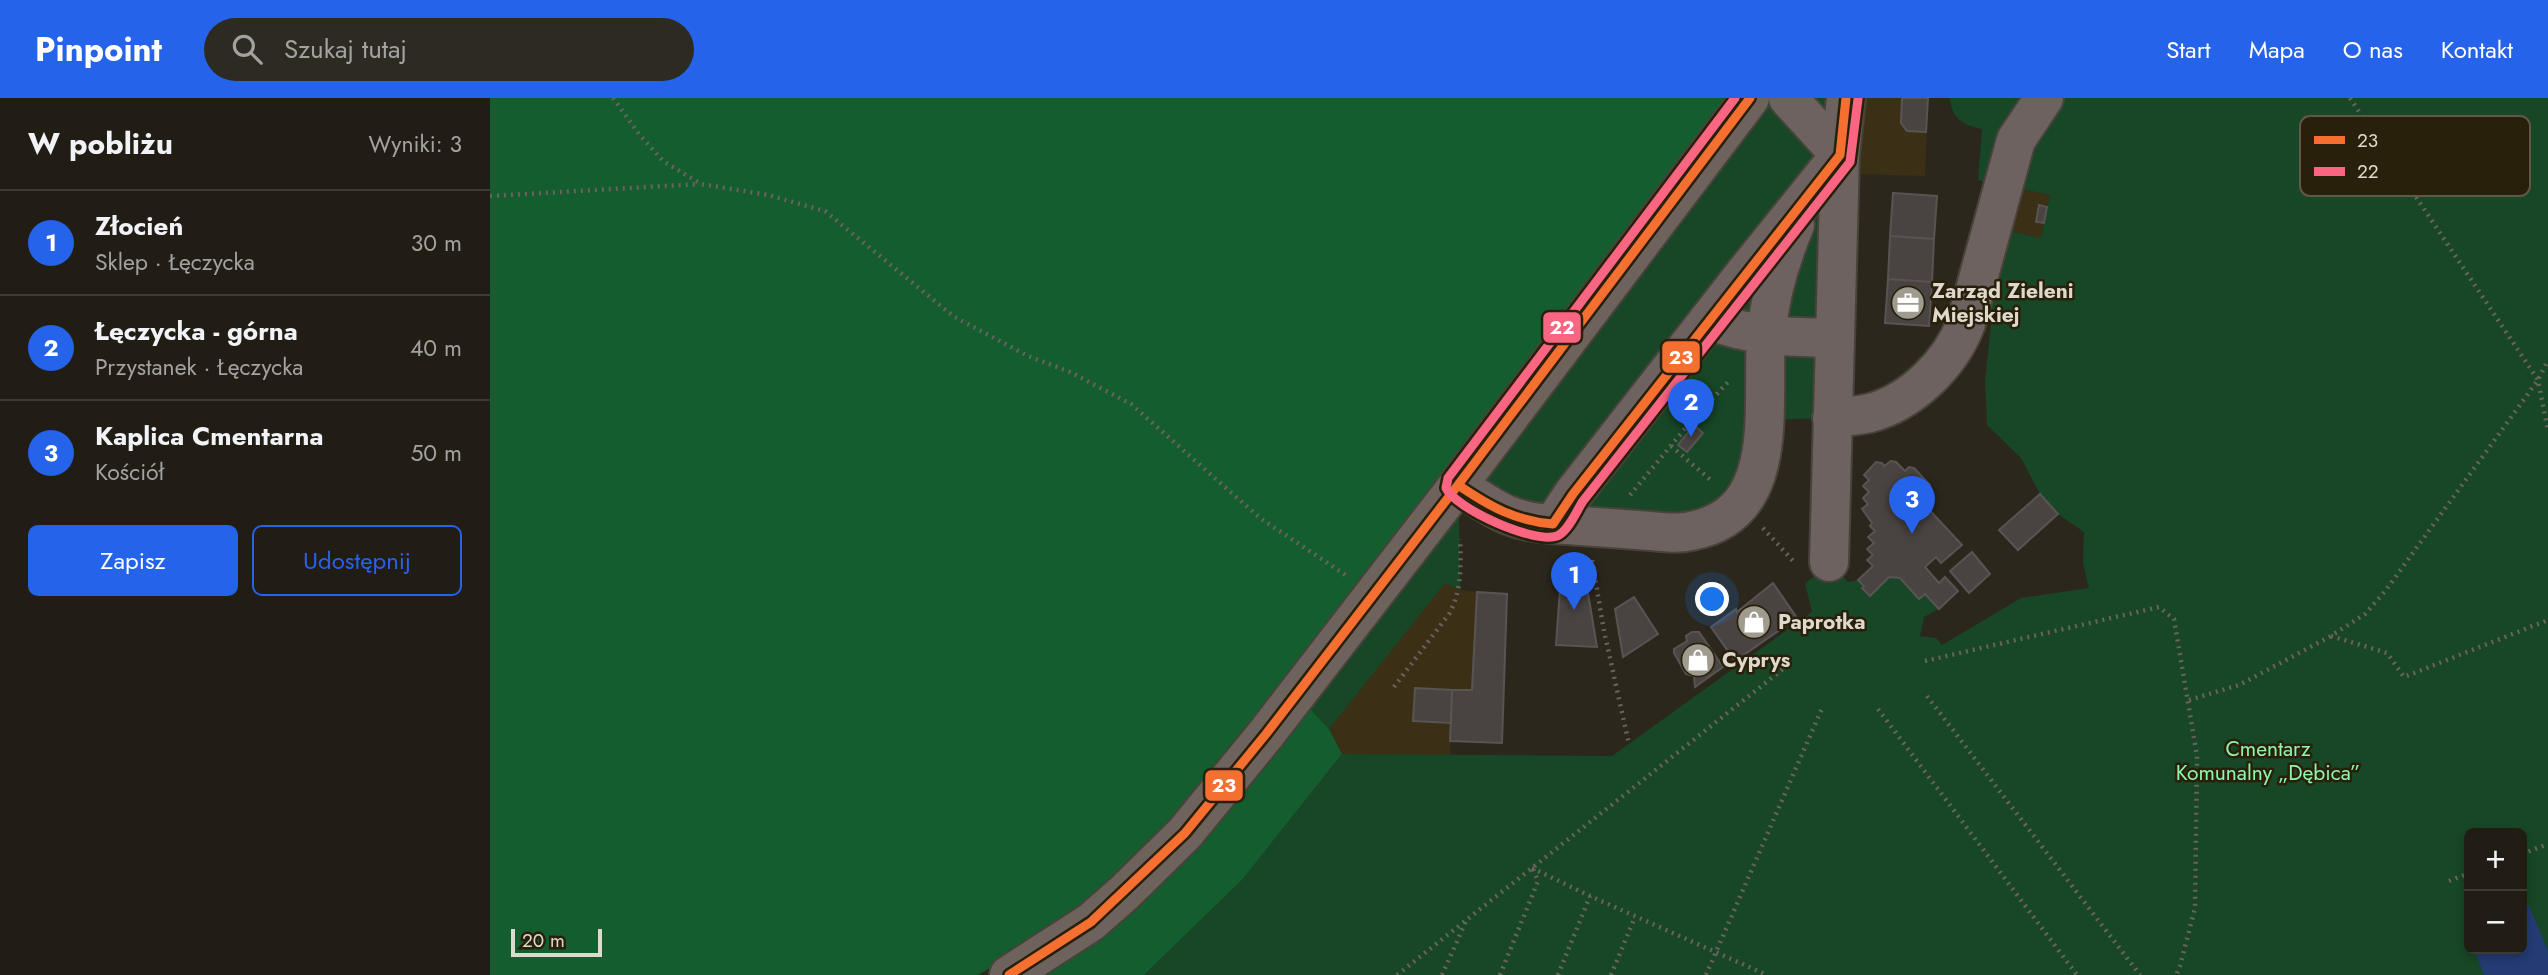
<!DOCTYPE html>
<html lang="pl">
<meta charset="utf-8">
<style>
:root{--surface:#211d15;--page:#2d2a22;--text:#f1f3f6;--muted:#a2a2a0;--line:#3e3b34;--accent:#2563eb}
body{margin:0;font-family:Jost,sans-serif;background:var(--page);color:var(--text)}
.controls{position:absolute;right:21px;bottom:21px;display:grid;overflow:hidden;border-radius:10px;box-shadow:0 4px 10px #0003}
.controls button{width:63px;height:63px;display:grid;place-items:center;padding:0;border:0;border-bottom:2px solid var(--line);background:var(--surface);color:var(--text);font:35px sans-serif}
.scale{position:absolute;left:21px;bottom:18px;width:91px;box-sizing:border-box;padding-left:7px;border:4px solid #dfd9cd;border-top:0;font-size:19px;line-height:24px;white-space:nowrap;color:#dfd9cd;-webkit-text-stroke:5px #29200c;paint-order:stroke}
.you{position:absolute;left:1223px;top:502px;width:24px;height:24px;margin:-18px;border:5px solid #fff;border-radius:50%;background:#1a73e8;box-shadow:0 0 0 10px #1a73e833}
.badge{display:grid;place-items:center;width:46px;height:46px;border-radius:50%;background:var(--accent);color:#fff;font-size:23px;font-weight:700}
.pin{position:absolute;translate:-50% -58px;filter:drop-shadow(0 2px 4px #0008)}
.pin::after{content:'';position:absolute;top:37px;width:24px;height:21px;background:inherit;clip-path:polygon(0 0,100% 0,50% 100%)}
.list{margin:0;padding:0;list-style:none}
h2{display:flex;justify-content:space-between;align-items:center;height:91px;margin:0;padding:0 28px;font-size:30px}
h2 small{font-size:23px;font-weight:400;color:var(--muted)}
.list li{display:grid;grid-template-columns:46px 1fr auto;gap:21px;align-items:center;box-sizing:border-box;height:105px;padding:0 28px;border-top:2px solid var(--line)}
.list b{display:block;font-size:26px;white-space:nowrap}
.list p{margin:0;font-size:23px;white-space:nowrap;color:var(--muted)}
.list em{font-size:23px;font-style:normal;color:var(--muted)}
.actions{display:flex;gap:14px;padding:21px 28px}
.actions a{flex:1;padding:16px 0;border:2px solid var(--accent);border-radius:10px;text-align:center;font-size:24px;color:var(--accent)}
.actions .main{background:var(--accent);color:#fff}
.icon{flex:none;width:38px;height:38px;fill:none;stroke:currentColor;stroke-width:2;stroke-linecap:round;stroke-linejoin:round}
.map{position:relative;flex:none;width:2058px;height:877px;overflow:hidden}
header{display:flex;align-items:center;gap:42px;box-sizing:border-box;height:98px;padding:0 35px;background:var(--accent);color:#fff}
header strong{font-size:33px}
nav{display:flex;gap:38px;margin-inline-start:auto;font-size:24px}
.search{width:490px;height:63px;background:var(--page);display:flex;align-items:center;gap:18px;box-sizing:border-box;padding:0 24px;border-radius:38px;color:var(--muted);font-size:26px}
main{display:flex}
aside{flex:1;background:var(--surface)}
.map>svg:first-child{display:block}
.built{fill:#3b3016}
.green{fill:#174726;fill-rule:evenodd}
.forest{fill:#135d2f}
.water{fill:#243b73}
.building{fill:#494442;stroke:#595454;stroke-width:2}
.lines{fill:none;stroke-linecap:round;stroke-linejoin:round}
.minor-casing{stroke:#47433a;stroke-width:42}
.major-casing{stroke:#47433a;stroke-width:42}
.path{stroke:#6b625e;stroke-width:4.5;stroke-dasharray:2 5;stroke-linecap:butt}
.minor{stroke:#6d6260;stroke-width:38}
.major{stroke:#6e625d;stroke-width:38}
.bus-1-casing{stroke:#29200c;stroke-width:14}
.bus-2-casing{stroke:#29200c;stroke-width:14}
.bus-1{stroke:#f46f30;stroke-width:9}
.bus-2{stroke:#fa6682;stroke-width:9}
.labels{text-anchor:middle;stroke-width:5;stroke-linejoin:round;paint-order:stroke}
.poi-label{font-size:21px;font-weight:bold;fill:#dfd9cd;stroke:#29200c;text-anchor:start}
.park-label{font-size:21px;fill:#8ff6ab;stroke:#29200c}
.key{fill:#29200c;stroke:#605846;stroke-width:2}
.key-label{font-size:19px;fill:#dfd9cd}
.line-badge{stroke:#29200c;stroke-width:2.5}
.badge-label{font-size:19px;text-anchor:middle;font-weight:bold;fill:#fff}
</style>
<header>
<strong>Pinpoint</strong>
<div class="search"><svg class="icon" aria-label="search" viewBox="0 0 24 24"><circle cx="10" cy="10" r="6"/><path d="M15 15l6 6"/></svg>Szukaj tutaj</div>
<nav><a>Start</a><a>Mapa</a><a>O nas</a><a>Kontakt</a></nav>
</header>
<main>
<aside>
<h2>W pobliżu<small>Wyniki: 3</small></h2>
<ul class="list">
<li><span class="badge">1</span><div><b>Złocień</b><p>Sklep · Łęczycka</p></div><em>30 m</em></li>
<li><span class="badge">2</span><div><b>Łęczycka - górna</b><p>Przystanek · Łęczycka</p></div><em>40 m</em></li>
<li><span class="badge">3</span><div><b>Kaplica Cmentarna</b><p>Kościół</p></div><em>50 m</em></li>
</ul>
<div class="actions"><a class="main">Zapisz</a><a>Udostępnij</a></div>
</aside>
<div class="map">
<svg width="2058" height="877" viewBox="0 0 2058 877">
<rect width="100%" height="100%" fill="#2c271c"/>
<path class="built" d="M1371,0H1438L1435,78L1367,76Z
M1514,88L1560,97L1551,140L1504,130Z
M955,484L970,492L987,494L982,592H962L960,658L852,656L839,631Z"/>
<path class="green" d="M1278,0H1371L1342,320L1275,322L1267,380L1199,434L977,394Z
M1460,0H2058V877H654L752,782L852,656L1122,658L1322,514L1315,485L1328,476H1351L1358,484L1368,482L1379,498L1399,479L1410,480L1429,501L1435,496L1449,511L1434,519L1430,538L1446,540L1452,547L1531,500L1599,490L1593,466L1594,434L1568,416L1550,396L1531,360L1497,327L1495,283L1501,226L1476,225L1504,130L1551,140L1560,97L1488,82L1492,31C1473,27 1462,21 1460,0ZM1979,735H2032V851H1979Z
M969,407L970,492L955,485L839,631L816,606Z"/>
<path class="forest" d="M0,0H1235L958,378L761,633L633,777L546,843L488,877H0Z
M816,606L839,631L852,656L752,782L654,877H547Z"/>
<path class="water" d="M2032,808H2039L2058,853V877H1994L1984,851H2032Z"/>
<path class="building" d="M1412,0H1438L1436,34L1417,33L1411,25Z
M1403,95L1447,98L1444,141L1400,138Z
M1549,107L1557,109L1554,125L1546,124Z
M1400,138L1444,141L1442,184L1398,181Z
M1398,181L1442,184L1439,228L1395,225Z
M1204,327L1213,335L1197,354L1188,347Z
M1401,363L1406,364L1415,373L1419,369L1424,370L1440,387L1434,393L1439,398L1432,404L1472,447L1451,465L1446,459L1435,469L1449,485L1455,479L1468,493L1449,511L1435,496L1429,501L1410,480L1399,479L1380,498L1372,490L1374,488L1368,482L1383,468L1377,462L1383,457L1377,451L1384,445L1378,439L1385,433L1380,428L1382,425L1372,411L1378,406L1373,400L1379,394L1373,388L1379,382L1374,377L1386,364L1392,365L1394,368Z
M1550,396L1568,416L1528,452L1509,432Z
M1482,454L1500,476L1479,495L1460,473Z
M1071,476L1095,477L1107,549L1066,547Z
M1283,485L1307,520L1245,563L1221,529L1246,511L1247,514Z
M987,494L1017,496L1012,645L960,643L962,592H982Z
M1144,499L1168,536L1133,559L1125,511Z
M1202,534H1209L1233,569L1205,589L1204,578L1196,576L1184,555V551L1197,543L1196,538Z
M925,590L962,592L961,625L923,623Z"/>
<g class="lines">
<g class="minor-casing">
<path id="minor" d="M1298,0L1350,57L1339,464
M1218,222C1263,239 1297,239 1345,240
M1342,320C1355,318 1368,318 1380,315C1422,304 1461,265 1476,225L1526,42L1554,0
M968,387C1003,410 1019,424 1063,426L1083,396L1255,175L1350,57L1356,0
M1063,426C1092,428 1120,430 1148,432C1165,433 1184,437 1201,433C1293,416 1271,309 1276,240C1279,202 1290,162 1305,127"/>
</g>
<g class="major-casing">
<path id="major" d="M519,877L601,824L634,795L695,735L776,636L968,387L1260,0"/>
</g>
<path class="path" d="M123,0L149,36L173,63L211,86L278,97L335,113L463,218L538,258L580,274L641,306L770,420L857,478
M1860,0L2048,282L2058,333
M0,98L210,86
M1181,348L1223,384
M1140,397L1203,321L1240,282
M1273,430L1305,465
M1102,462L1114,533L1139,646
M1841,538L1897,555L1914,579L2058,522
M1435,563L1669,509L1684,521L1707,658L1705,810L1690,868L1686,877
M904,589L959,516C972,492 971,468 970,441
M1437,598L1650,877
M1699,602L1749,587L1841,538L1875,516L1896,492L2048,282L2058,262
M1388,611L1587,877
M2032,756L2058,746
M1042,770L1100,798L1277,877
M1959,783L1979,775
M907,877L1298,567
M952,877L976,823
M1010,877L1048,783L1043,771
M1068,877L1100,798
M1121,877L1145,819
M1216,877L1333,608"/>
<use href="#minor" class="minor"/>
<use href="#major" class="major"/>
<g class="bus-1-casing">
<path id="bus-1" d="M968,387C999,408 1025,423 1063,426L1083,396L1350,57L1356,0
M519,877L601,824L695,735L776,636L968,387L1260,0"/>
</g>
<g class="bus-2-casing">
<path id="bus-2" d="M1245,0L958,380L956,390C966,411 1044,446 1067,438C1078,434 1087,412 1093,403L1360,64L1368,1"/>
</g>
<use href="#bus-1" class="bus-1"/>
<use href="#bus-2" class="bus-2"/>
</g>
<defs>
<g id="office-disc" transform="scale(1.75)"><circle r="9.5" fill="#a09b8f" stroke="#29200c"/><path d="M-6-3h4V-5.5h4V-3h4V5H-6ZM-1-4.5V-3h2v-1.5ZM-6 0V1H6V0Z" fill="#fff"/></g>
<g id="shop-disc" transform="scale(1.75)"><circle r="9.5" fill="#a09b8f" stroke="#29200c"/><path d="M-5-2.5h2.3a2.7 3.5 0 0 1 5.4 0H5L5.5 6h-11ZM-1.5-2.5h3a1.5 2.3 0 0 0-3 0Z" fill="#fff"/></g>
</defs>
<g fill-rule="evenodd">
<use href="#office-disc" x="1418" y="205"/>
<use href="#shop-disc" x="1264" y="524"/>
<use href="#shop-disc" x="1208" y="562"/>
</g>
<g class="labels">
<g class="poi-label">
<text x="1442" y="200">Zarząd Zieleni<tspan x="1442" dy="24">Miejskiej</tspan></text>
<text x="1288" y="531">Paprotka</text>
<text x="1232" y="569">Cyprys</text>
</g>
<g class="park-label">
<text x="1778" y="658">Cmentarz<tspan x="1778" dy="24">Komunalny „Dębica”</tspan></text>
</g>
</g>
<rect x="1810" y="18" width="230" height="80" rx="10" class="key"/>
<rect x="1824" y="38" width="31" height="8" fill="#f46f30"/>
<rect x="1824" y="69" width="31" height="9" fill="#fa6682"/>
<g class="key-label">
<text x="1867" y="49">23</text>
<text x="1867" y="80">22</text>
</g>
<g class="line-badge">
<rect x="1052" y="213" width="40" height="33" rx="7" fill="#fa6682"/>
<rect x="1171" y="242" width="40" height="34" rx="7" fill="#f46f30"/>
<rect x="714" y="671" width="40" height="33" rx="7" fill="#f46f30"/>
</g>
<g class="badge-label">
<text x="1072" y="236">22</text>
<text x="1191" y="266">23</text>
<text x="734" y="694">23</text>
</g>
</svg>
<div class="controls">
<button>+</button>
<button>−</button>
</div>
<div class="scale">20 m</div>
<div class="you"></div>
<div class="pin badge" style="left:1084px;top:512px">1</div>
<div class="pin badge" style="left:1201px;top:339px">2</div>
<div class="pin badge" style="left:1422px;top:436px">3</div>
</div>
</main>
